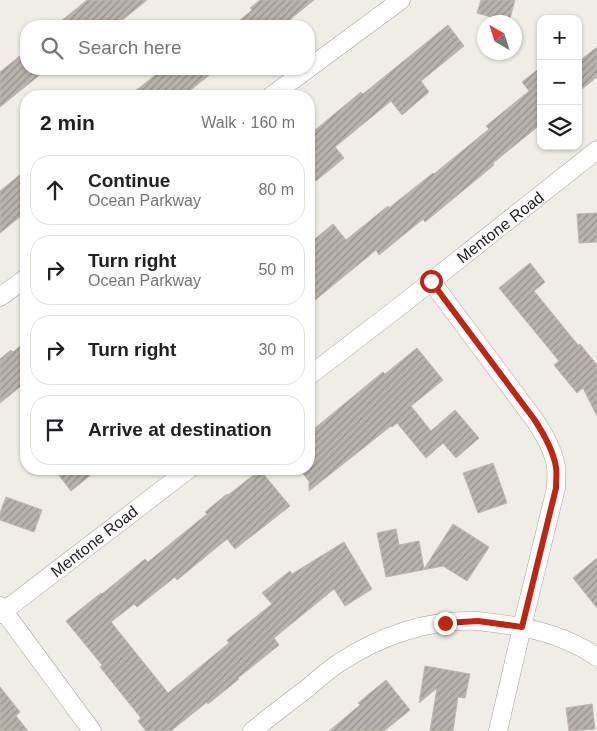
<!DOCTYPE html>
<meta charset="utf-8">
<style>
:root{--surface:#fff;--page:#f6f6f6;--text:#202124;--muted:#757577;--line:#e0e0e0}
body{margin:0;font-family:Arial,sans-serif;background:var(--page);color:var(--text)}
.controls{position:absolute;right:15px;top:15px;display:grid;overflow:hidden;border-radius:10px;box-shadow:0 1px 4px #0004}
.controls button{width:45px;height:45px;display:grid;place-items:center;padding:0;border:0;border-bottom:1px solid var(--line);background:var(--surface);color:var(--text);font:25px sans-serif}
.compass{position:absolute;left:477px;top:15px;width:45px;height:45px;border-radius:50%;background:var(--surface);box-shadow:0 1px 4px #0004;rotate:321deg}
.stop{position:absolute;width:15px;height:15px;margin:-11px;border:4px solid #be2611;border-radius:50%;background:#fff}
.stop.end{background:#be2611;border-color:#fff;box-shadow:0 1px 5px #0008}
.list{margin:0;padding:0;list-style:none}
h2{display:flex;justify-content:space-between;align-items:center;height:65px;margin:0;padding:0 20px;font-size:21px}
h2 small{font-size:16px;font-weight:400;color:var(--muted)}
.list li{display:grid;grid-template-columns:32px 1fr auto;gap:15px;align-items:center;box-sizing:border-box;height:70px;margin:0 10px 10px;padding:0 10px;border:1px solid var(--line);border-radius:20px}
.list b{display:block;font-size:19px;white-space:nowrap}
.list p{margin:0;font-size:16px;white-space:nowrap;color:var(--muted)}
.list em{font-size:16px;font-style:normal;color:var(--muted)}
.icon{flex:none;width:28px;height:28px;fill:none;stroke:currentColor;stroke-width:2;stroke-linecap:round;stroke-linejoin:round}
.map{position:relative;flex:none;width:597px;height:731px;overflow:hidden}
.search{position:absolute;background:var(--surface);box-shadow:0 1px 4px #0004;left:20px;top:20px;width:295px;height:55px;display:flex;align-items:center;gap:12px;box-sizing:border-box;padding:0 18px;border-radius:20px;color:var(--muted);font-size:19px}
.panel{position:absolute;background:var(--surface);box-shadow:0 1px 4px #0004;left:20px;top:90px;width:295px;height:385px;border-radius:20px}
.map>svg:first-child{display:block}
.building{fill:url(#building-hatch);stroke:#c0b6aa}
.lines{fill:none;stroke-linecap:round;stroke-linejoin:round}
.street-casing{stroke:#a3a3a3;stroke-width:19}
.street{stroke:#fff;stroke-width:18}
.route{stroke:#be2611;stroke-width:6}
.labels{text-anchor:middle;stroke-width:4.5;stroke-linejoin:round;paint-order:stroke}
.street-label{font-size:16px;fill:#1f1f1f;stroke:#fff}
</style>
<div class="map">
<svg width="597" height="731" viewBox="0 0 597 731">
<defs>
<pattern id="building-hatch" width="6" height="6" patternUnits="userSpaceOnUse" patternTransform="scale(1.25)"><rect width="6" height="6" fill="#b8b3ac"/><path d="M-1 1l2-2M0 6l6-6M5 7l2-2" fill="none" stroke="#95918b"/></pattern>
</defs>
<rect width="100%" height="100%" fill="#efede6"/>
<path class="building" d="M87,0H147L115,26H55Z
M260,0H314L282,26H233L252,10L250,8Z
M481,0H515L509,22L477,13Z
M448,25L464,46L421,81L429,92L402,115L391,101L335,147L344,158L316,181L309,173V135L361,92L363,94Z
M597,47V77L578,92V62Z
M26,51V69H47L0,107V72Z
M541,67V124L493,163L494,165L425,222L423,219L379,255L376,250L309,305V244L333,224L346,240L388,206L389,208L433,173L434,174L489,129L486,126L529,91L522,82Z
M163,69H217L183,96H129Z
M26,170V212L0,233V191Z
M597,213V242L579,243L577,214Z
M530,263L545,282L534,291L578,345L580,344L597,365V416L583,388L577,393L554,365L559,361L499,288Z
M26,341V382L0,403V359L11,350L13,352Z
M417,348L443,380L411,406L431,431L455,410L479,438L456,458L443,443L426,458L397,423L392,427L391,426L309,491V481L299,469H309V433L383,372L385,374Z
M493,463L507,503L478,513L463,473Z
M54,469H98L71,491Z
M260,470L290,506L235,549L227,539L177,580L175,577L137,607L134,604L111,622L168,693L229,643L227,640L272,604L262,593L290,571L292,574L344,542L372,589L345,606L334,589L274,638L279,645L238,678L239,679L208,704L207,702L171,731H146L138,721L141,718L100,667L102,665L66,621L101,593L102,594L145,559L148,562L207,514L205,512L227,494L228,495Z
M6,497L42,510L34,532L0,520V513Z
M453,524L489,547L467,581L443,566L386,577L377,533L396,529L399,545L419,541L424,569Z
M597,558V608L573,578Z
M425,666L470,674L465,698L458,697L453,731H430L437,688L419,703Z
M386,680L410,710L384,731H329L360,705L358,703Z
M0,687L20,712L16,716L28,731H0Z
M592,704L595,729L569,731L566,708Z"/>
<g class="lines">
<g class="street-casing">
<path id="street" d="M309,68L401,0
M271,96L308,69
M431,281L534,419C544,434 553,449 556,467C557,474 556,481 556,488L522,627L498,731
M0,297L26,278
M309,376L404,303L597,150
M0,606L92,731
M0,614L189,469
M252,731C271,716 290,701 309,687C318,679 328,670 339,663C379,636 429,619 478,621C486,622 493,623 501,624C535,628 569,638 597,657"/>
</g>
<use href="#street" class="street"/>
</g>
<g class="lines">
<path class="route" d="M431,281L534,419C544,434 553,450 556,467C557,474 556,481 556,488L522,627L478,621L445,623"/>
</g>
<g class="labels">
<g class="street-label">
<text transform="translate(500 227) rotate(-38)" y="6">Mentone Road</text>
<text transform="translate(94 541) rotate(-38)" y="6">Mentone Road</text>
</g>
</g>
</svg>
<div class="controls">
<button>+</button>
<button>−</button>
<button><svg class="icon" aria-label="layers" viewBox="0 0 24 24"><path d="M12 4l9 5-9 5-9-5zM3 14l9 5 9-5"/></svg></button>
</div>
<svg class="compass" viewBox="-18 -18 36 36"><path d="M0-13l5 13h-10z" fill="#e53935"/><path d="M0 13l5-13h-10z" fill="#757577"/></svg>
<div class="stop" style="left:431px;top:281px"></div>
<div class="stop end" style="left:445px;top:623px"></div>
<div class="search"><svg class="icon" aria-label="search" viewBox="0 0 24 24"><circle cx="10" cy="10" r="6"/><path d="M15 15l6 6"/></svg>Search here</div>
<section class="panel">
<h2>2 min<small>Walk · 160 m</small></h2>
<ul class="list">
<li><svg class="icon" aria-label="ahead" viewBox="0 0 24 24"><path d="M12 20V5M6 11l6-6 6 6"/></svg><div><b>Continue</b><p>Ocean Parkway</p></div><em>80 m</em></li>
<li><svg class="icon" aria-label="right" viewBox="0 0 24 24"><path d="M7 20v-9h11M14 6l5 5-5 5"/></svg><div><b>Turn right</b><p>Ocean Parkway</p></div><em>50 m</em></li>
<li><svg class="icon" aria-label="right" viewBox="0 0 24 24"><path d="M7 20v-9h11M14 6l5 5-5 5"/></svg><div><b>Turn right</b></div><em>30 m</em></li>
<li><svg class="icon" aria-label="arrive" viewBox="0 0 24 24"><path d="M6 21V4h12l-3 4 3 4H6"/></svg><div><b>Arrive at destination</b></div></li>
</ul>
</section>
</div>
